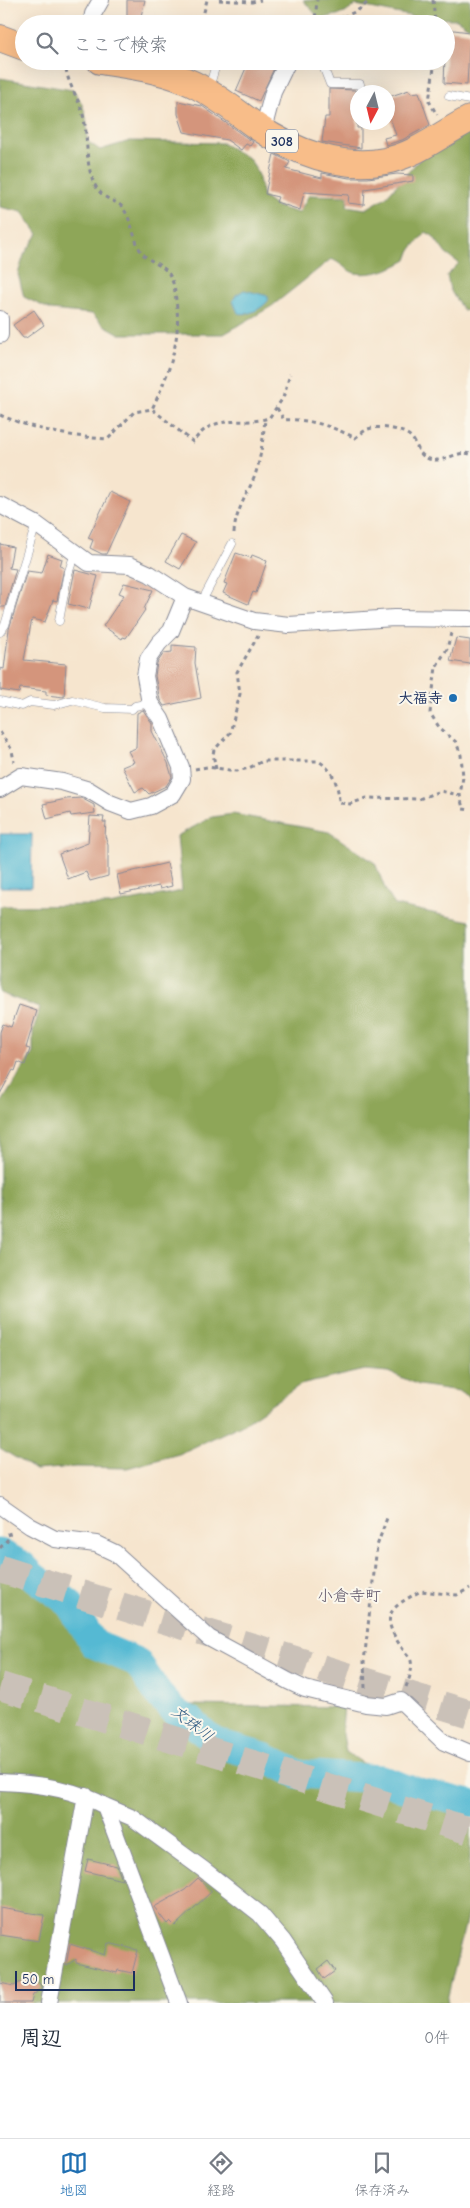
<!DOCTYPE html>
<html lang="ja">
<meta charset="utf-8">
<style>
:root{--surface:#fff;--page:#f2f2f3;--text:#1f2937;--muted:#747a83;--line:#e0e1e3;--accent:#1f6fb2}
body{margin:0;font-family:"Comic Neue","Klee One",sans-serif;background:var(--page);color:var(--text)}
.compass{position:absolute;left:350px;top:85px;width:45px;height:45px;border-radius:50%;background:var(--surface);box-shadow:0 5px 20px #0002;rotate:187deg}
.scale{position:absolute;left:15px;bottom:12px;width:120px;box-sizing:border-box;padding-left:5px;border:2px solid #1b2f5e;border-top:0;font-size:14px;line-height:18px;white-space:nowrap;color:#1b2f5e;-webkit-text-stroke:4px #fbf7ec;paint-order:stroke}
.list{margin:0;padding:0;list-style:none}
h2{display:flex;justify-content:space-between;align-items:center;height:65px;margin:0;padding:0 20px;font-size:21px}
h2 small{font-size:16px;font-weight:400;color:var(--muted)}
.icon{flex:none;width:28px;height:28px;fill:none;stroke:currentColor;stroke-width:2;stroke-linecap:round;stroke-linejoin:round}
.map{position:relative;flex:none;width:470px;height:2003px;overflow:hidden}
.search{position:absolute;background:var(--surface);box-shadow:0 5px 20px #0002;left:15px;right:15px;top:15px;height:55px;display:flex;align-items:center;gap:12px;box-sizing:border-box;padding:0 18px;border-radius:28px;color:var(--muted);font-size:19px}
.sheet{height:135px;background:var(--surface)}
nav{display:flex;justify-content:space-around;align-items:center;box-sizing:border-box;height:70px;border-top:1px solid var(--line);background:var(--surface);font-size:14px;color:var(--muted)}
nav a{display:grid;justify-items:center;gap:2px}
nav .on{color:var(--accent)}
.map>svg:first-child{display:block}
.forest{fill:#8ea658;stroke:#546a5b}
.water{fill:#55b9d3;stroke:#387498}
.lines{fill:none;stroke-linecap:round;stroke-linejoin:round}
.river{stroke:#55b9d3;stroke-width:29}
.building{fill:#d4957b}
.motorway-tunnel{stroke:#cac1b8;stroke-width:28;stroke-dasharray:28 14;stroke-linecap:butt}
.service-casing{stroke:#888a96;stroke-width:9}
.minor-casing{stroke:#888a96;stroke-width:18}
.trunk-casing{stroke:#888a96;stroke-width:28}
.path{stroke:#888a96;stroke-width:3;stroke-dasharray:4 4;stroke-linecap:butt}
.service{stroke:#fff;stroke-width:8}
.minor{stroke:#fff;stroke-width:16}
.trunk{stroke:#f8bd89;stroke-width:26}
.poi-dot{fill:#1f6fb2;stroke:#fbf7ec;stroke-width:2}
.labels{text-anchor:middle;stroke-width:4;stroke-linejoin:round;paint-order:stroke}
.shield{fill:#fbf7ec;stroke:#5e6b89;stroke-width:1}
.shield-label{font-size:14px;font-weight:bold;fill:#1b2f5e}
.poi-label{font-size:15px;font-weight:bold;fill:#1b2f5e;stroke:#fbf7ec;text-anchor:end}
.neighbourhood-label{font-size:16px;fill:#5c5368;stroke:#fbf7ec}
.water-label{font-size:16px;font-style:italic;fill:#2c5881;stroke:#fbf7ec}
</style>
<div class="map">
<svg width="470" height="2003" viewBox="0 0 470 2003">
<rect width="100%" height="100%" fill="#fbf7ec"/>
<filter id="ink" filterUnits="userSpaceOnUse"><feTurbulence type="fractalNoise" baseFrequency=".02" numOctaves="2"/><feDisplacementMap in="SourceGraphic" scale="10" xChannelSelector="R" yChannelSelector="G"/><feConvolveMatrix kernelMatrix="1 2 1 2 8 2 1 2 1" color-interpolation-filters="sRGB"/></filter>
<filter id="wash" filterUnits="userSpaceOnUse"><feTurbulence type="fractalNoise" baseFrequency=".0096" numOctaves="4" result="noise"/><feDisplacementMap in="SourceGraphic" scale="20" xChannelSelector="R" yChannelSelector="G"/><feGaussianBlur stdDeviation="1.12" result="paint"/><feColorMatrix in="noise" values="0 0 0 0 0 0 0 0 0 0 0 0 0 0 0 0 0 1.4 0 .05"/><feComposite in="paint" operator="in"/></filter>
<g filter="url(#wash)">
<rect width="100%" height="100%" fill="#f6e5ce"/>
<path class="forest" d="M303,0H470V28L457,19L420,18L356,5L345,13L320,19Z
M0,78L73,90C86,106 88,121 87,141L100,150L130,141L222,143L250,159L258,174L263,197L275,206L299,213L309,195L348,196L347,206L366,209L386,197L427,151L470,124V309L463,310L450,290L447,275L459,263L446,254L433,236L426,232L411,249L407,260C392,269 373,276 355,273C347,271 340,262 331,259L272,306L224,334H120L104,325L92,314L51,310L24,297L18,274L24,255L38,234L22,212L0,207Z
M233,814L329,832L375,863L386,891L395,905L470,921V1398L459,1391L419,1385L389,1372L365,1370L300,1385L243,1424L179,1454L127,1468L76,1467L35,1470L0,1448V1105L33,1053V1032L40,1008L0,993V906L109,905L182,891L177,836L212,817Z
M0,1559L19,1569L29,1584L63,1603L90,1648L133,1666L162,1689L190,1705L344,1707L342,1728L346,1752L380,1774L457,1812L470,1829V1904L447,2000L449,2003H0Z"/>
<path class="water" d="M244,290L268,296V301C261,309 249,316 238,313L233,301L236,295Z
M0,834H32L31,887H0Z"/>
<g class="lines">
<path class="river" d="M0,1553L22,1565L33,1576L69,1603L94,1644L137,1662L159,1695L176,1713L190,1720L213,1741L228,1747L264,1757L298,1774L381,1779L403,1788L470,1804"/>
</g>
<g id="blocks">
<path class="building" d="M127,0H145L139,24H127Z
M446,29L470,32L467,85L444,83Z
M249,61H270L276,64L259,101L236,91Z
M329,89L355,90L357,96V128H361V148L322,142L325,117H329Z
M409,90L411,93L419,92L430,125L402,140L386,145L384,138L396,135L388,112V97Z
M178,101L202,106L253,142L250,146L246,144L241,150L227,140L184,132L178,114Z
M274,154L290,162L286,169L322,178V173L349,178H368L397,174L413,175V181L365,189L364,205L348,203L349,195L304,192L300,210L276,202L278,197L265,194Z
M34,310L44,325L26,338H23L13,325Z
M110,492L130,502L106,554H102L90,548L93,540L88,538Z
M181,535L196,542L180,569L166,561Z
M0,544L13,547L9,568L16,569L5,607H0Z
M236,553L251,558L252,555L267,561L256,593L253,592L248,604L223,593L227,584L224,583Z
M48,554L62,559L60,566L64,568L57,601L53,600L45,622L32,619L24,660L66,664L64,697L46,695V691L20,688L19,693L0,690V668L4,669L9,629L27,571L42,573Z
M75,570L98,576L89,609L68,604Z
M124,583L153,590L144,609L145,610L126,638L123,637L122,639L103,626L124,595L119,593Z
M456,638L470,640V664L450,661Z
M172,645L196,647L195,663L201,698L164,706L160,700L155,676L157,663L164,653L172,652Z
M143,710L152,723V731L168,763L172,777L166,786L149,794L143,788L135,792L122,767L134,762L128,751L136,748L137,713Z
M81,798L94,805L95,813L71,816L70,813L47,819L43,804L66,799Z
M90,816L104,817L103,822H106L105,836L108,844V876L90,881L86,872L68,879L59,854L88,843Z
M167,863L172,886L160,889L159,886L121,894L117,875Z
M19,1005L37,1011L26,1048L30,1049L25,1065L18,1062L15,1071L13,1070L0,1094V1032L3,1024L11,1027Z
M88,1859L117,1866L122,1880L85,1871Z
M198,1878L212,1891L175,1926L170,1921L167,1924L154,1907L185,1890Z
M0,1908L44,1915L39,1941L0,1935Z
M108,1943L138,1950L132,1973L118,1970L117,1973L76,1963V1959L66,1966L70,1944L105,1955Z
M328,1961L335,1971L324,1979L318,1969Z
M34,1974L42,1988L33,1995L31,2003H0V1983L14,1986Z"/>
</g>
</g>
<g filter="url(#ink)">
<use href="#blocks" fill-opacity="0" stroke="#888a96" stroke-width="1"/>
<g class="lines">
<path class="motorway-tunnel" d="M0,1569L470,1714
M0,1686L470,1831"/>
<g class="service-casing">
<path id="service" d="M317,61L323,66L330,84H360L361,92
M209,88L217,61
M449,96L470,100
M201,603L232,544
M59,621L67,577L75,553
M0,632L5,625L36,524
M0,701L22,706L30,702L54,705L72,700L105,708L132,709L135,706L150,703"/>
</g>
<g class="minor-casing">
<path id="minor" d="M91,24L93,14L101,0
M263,130L273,92L288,61
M0,319V335
M0,505L36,524L89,563L130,565L150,574L185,597L254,621L289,625L394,618L470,619
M0,789L21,776L62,782L89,790L110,803L131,811L151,806L173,794L182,779L181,767L161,719L150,703L145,676L148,659L159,643L171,631L185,597
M0,1505L30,1526L55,1539L96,1544L115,1553L209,1638L288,1681L305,1689L366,1704L386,1706L401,1701L444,1742L470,1753
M0,1782C36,1783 74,1789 105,1806L179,2003
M105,1806L133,1818L204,1870L260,1914L283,1941L325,2003
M49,2003L86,1796"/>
</g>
<g class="trunk-casing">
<path id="trunk" d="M0,38L24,47
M100,61C131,66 165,70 193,84C216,95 235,111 256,126C292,151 341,170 385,161C417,155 442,133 470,119"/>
</g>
<path class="path" d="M219,0L252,2L261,0
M433,0L435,24
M202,20L207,0
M312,24L315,21L317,0
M320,24C338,17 357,16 369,0
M66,61C64,80 79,97 83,115C89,138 84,163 95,185C104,202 118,200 123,208C132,221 133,237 140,250C146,261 163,264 169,274C174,282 175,291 176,300C182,340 169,373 152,409
M435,61L429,101L437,115
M277,408L284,420C308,418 334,427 355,438C359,435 364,431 368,429C380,425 404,429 412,438C418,446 418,455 429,459C443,464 457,450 470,454
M0,415C35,430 71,437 108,439L134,412L152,409L193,442C215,411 239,427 269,418L283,398L290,374
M234,533C235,513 246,496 254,478C261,459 263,439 265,419
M451,633L447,649L436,667L430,713L439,727L456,742L461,755L463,777L460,795L463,809L470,810
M0,732L12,750L14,762
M195,769L207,767L237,771L249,768L263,761H318C333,769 339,786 339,803L350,804L367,798L419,799L440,791L460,795
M216,769L213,754L214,750L230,733L240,694L237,672L258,636
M0,1548L10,1537L8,1529
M406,1687C409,1679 413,1670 411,1661C410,1657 405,1652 402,1648C379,1615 389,1608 421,1591L457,1595L470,1588
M365,1688L364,1662L377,1546L388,1515"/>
<use href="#service" class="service"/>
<use href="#minor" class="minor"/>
<use href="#trunk" class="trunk"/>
</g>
</g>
<circle class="poi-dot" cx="453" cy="698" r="5"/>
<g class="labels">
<rect class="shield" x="266" y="129.5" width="32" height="23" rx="4"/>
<g class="shield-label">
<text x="282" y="146">308</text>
</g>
<g class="poi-label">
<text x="443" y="703">大福寺</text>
</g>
<g class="neighbourhood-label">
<text x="349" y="1601">小倉寺町</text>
</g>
<g class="water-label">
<text transform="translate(193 1723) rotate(38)" y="6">文珠川</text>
</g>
</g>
</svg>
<svg class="compass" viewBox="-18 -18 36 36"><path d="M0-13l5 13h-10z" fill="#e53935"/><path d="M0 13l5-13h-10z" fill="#747a83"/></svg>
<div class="scale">50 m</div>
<div class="search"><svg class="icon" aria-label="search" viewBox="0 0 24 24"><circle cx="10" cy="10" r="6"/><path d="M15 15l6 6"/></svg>ここで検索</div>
</div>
<section class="sheet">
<h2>周辺<small>0件</small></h2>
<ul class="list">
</ul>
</section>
<nav>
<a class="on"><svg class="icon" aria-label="map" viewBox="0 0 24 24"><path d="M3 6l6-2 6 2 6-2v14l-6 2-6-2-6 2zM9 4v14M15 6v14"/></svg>地図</a>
<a><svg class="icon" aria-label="directions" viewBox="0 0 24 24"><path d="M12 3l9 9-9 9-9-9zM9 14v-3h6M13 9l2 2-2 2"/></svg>経路</a>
<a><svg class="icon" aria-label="saved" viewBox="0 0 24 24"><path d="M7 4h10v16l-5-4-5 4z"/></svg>保存済み</a>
</nav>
